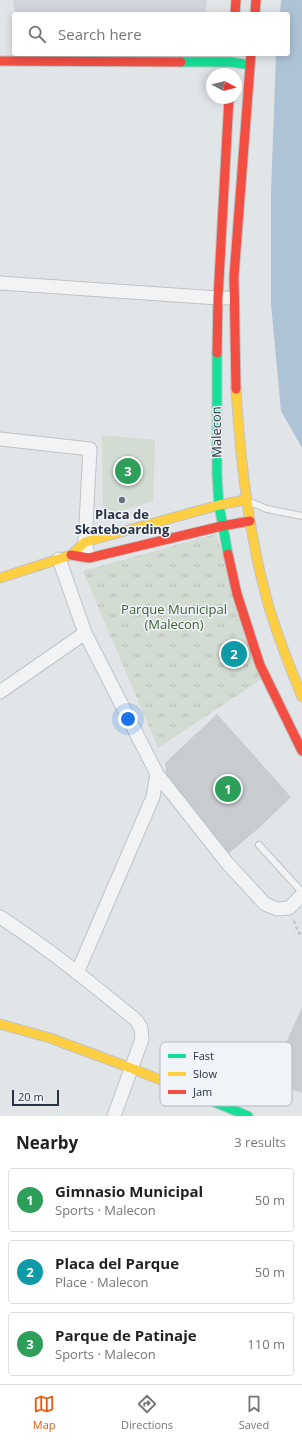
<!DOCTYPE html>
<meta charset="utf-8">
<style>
:root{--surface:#fff;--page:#f6f6f6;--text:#222;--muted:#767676;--line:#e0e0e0;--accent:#ea580c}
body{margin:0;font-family:"Open Sans",sans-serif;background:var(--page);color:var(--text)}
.compass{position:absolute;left:206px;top:68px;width:36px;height:36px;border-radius:50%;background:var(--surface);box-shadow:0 2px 10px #0003;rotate:97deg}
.scale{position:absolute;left:12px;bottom:10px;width:47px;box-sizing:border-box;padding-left:4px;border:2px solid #273343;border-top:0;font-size:11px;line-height:14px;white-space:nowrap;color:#273343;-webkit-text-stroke:3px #f0f3f7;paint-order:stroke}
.you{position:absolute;left:128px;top:719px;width:14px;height:14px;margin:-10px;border:3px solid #fff;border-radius:50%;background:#1a73e8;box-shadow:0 0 0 6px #1a73e833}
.badge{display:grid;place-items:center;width:26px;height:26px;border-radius:50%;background:var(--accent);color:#fff;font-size:13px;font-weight:700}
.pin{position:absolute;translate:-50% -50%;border:2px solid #fff;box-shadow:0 1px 4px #0006}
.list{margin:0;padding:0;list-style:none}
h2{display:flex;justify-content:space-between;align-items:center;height:52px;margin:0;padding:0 16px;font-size:17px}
h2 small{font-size:13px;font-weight:400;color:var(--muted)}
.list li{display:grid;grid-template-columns:26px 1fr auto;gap:12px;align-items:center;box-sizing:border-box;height:64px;margin:0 8px 8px;padding:0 8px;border:1px solid var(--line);border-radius:4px}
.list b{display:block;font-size:15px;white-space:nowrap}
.list p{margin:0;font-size:13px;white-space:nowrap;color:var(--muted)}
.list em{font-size:13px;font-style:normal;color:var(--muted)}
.icon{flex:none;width:22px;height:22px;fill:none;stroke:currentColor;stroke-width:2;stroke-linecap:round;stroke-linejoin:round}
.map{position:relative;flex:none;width:302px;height:1116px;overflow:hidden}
.search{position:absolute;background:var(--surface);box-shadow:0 2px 10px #0003;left:12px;right:12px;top:12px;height:44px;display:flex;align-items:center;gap:10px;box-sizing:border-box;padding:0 14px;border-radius:4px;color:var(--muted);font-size:15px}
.sheet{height:268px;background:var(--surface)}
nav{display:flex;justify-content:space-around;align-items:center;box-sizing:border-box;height:56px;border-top:1px solid var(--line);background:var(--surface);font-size:11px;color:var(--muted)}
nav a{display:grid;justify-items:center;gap:2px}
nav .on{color:var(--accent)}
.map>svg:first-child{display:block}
.built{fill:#d0d5dc}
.grass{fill:url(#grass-tufts)}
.pitch{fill:#d3dcd2}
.water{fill:#aec3d6}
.building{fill:#c8cccf}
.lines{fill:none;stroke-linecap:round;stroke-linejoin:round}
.lane-casing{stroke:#c0c3c6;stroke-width:8}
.street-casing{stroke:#c0c3c6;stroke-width:15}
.fast-casing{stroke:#c0c3c6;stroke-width:11}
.slow-casing{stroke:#c0c3c6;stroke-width:11}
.jam-casing{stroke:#c0c3c6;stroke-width:11}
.path{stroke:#c1c3c8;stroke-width:2.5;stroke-dasharray:3 3;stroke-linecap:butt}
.lane{stroke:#f2f3f4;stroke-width:6}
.street{stroke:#f2f3f4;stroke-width:13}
.fast{stroke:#16e098;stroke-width:9}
.slow{stroke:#ffcf43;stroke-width:9}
.jam{stroke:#f24e42;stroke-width:9}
.poi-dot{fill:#68717d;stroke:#f0f3f7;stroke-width:1.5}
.labels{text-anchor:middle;stroke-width:3;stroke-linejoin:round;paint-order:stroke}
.street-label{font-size:13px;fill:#273343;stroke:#f0f3f7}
.poi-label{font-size:13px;font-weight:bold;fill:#273343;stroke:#f0f3f7}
.park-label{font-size:13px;fill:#3e6133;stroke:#f0f3f7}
.key{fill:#f0f3f7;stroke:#b4b9c1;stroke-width:1}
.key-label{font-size:11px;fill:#273343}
</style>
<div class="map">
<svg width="302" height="1116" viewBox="0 0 302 1116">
<defs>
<pattern id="grass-tufts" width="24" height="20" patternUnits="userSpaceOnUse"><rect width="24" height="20" fill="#d3dcd2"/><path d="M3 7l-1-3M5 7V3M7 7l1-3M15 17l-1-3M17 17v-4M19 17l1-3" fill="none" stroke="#b5bdb6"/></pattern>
</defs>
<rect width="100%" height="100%" fill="#e2e5e8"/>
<path class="built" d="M13,0H207L205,14H15Z"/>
<path class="grass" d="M216,534L262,679L158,748L83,571Z"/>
<path class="pitch" d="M102,435L155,440L153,501L103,517Z"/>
<path class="water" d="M281,0H302V448L281,411L271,304V192L276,54H288V14H280Z"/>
<path class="building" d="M217,714L291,797L259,828L228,854L167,782L165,763Z
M302,1007V1093L269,1081Z"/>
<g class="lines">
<g class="lane-casing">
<path id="lane" d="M250,502L267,509L302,516
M259,845L302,892"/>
</g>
<g class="street-casing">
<path id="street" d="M0,283L218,298H227
M0,439L90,449L85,542L87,550
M59,559L85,633L157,774L228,864L265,904L277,909L289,908L302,895
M0,692L85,633
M0,917C48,948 92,984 136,1020L141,1028L142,1039L114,1116
M77,973L153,797L157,774"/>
</g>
<g class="fast-casing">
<path id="fast" d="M181,62H231L250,65
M217,353V475L219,505L228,554
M178,1087L248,1116"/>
</g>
<g class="slow-casing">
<path id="slow" d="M236,389C240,459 248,531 267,600C276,633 289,665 302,697
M0,578L71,555L85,542L219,505L245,500
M0,1024L50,1038L131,1068L178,1087"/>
</g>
<g class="jam-casing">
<path id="jam" d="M235,14L236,0
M255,14L256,0
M0,61L181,62
M217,353L218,298L229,98
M236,389L234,276L251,54
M228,554L237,594L260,665L302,751
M71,555L89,558L222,526L250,521"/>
</g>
<path class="path" d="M294,921L298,932L302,936"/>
<use href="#lane" class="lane"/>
<use href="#street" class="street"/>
<use href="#fast" class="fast"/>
<use href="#slow" class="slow"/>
<use href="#jam" class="jam"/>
</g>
<circle class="poi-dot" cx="122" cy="500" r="4"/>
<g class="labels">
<g class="street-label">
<text transform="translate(216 432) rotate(-91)" y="5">Malecon</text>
</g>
<g class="poi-label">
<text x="122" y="519">Placa de<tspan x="122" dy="15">Skateboarding</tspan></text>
</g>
<g class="park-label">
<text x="174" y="614">Parque Municipal<tspan x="174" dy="15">(Malecon)</tspan></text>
</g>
</g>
<rect x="160" y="1042" width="132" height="64" rx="6" class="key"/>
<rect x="168" y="1054" width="18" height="4" fill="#16e098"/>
<rect x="168" y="1072" width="18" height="4" fill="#ffcf43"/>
<rect x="168" y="1090" width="18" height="4" fill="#f24e42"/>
<g class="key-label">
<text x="193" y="1060">Fast</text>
<text x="193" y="1078">Slow</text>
<text x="193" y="1096">Jam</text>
</g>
</svg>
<svg class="compass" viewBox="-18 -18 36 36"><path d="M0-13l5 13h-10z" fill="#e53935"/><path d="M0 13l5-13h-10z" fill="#767676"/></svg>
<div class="scale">20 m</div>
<div class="you"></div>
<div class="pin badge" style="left:228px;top:789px;background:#2e9e5b">1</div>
<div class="pin badge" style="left:234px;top:654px;background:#0f9aa8">2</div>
<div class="pin badge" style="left:128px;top:471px;background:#2e9e5b">3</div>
<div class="search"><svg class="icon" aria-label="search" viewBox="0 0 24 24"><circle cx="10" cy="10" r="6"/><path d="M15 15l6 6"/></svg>Search here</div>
</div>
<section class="sheet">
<h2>Nearby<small>3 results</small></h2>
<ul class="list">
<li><span class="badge" style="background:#2e9e5b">1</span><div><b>Gimnasio Municipal</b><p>Sports · Malecon</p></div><em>50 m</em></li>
<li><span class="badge" style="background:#0f9aa8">2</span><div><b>Placa del Parque</b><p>Place · Malecon</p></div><em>50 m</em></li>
<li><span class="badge" style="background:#2e9e5b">3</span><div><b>Parque de Patinaje</b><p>Sports · Malecon</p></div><em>110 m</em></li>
</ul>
</section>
<nav>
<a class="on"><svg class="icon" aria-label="map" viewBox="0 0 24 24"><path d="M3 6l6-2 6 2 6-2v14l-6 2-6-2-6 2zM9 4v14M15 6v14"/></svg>Map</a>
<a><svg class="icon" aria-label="directions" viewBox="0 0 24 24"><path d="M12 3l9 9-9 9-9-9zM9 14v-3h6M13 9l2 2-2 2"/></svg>Directions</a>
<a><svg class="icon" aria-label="saved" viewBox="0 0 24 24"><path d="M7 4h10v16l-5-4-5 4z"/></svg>Saved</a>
</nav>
